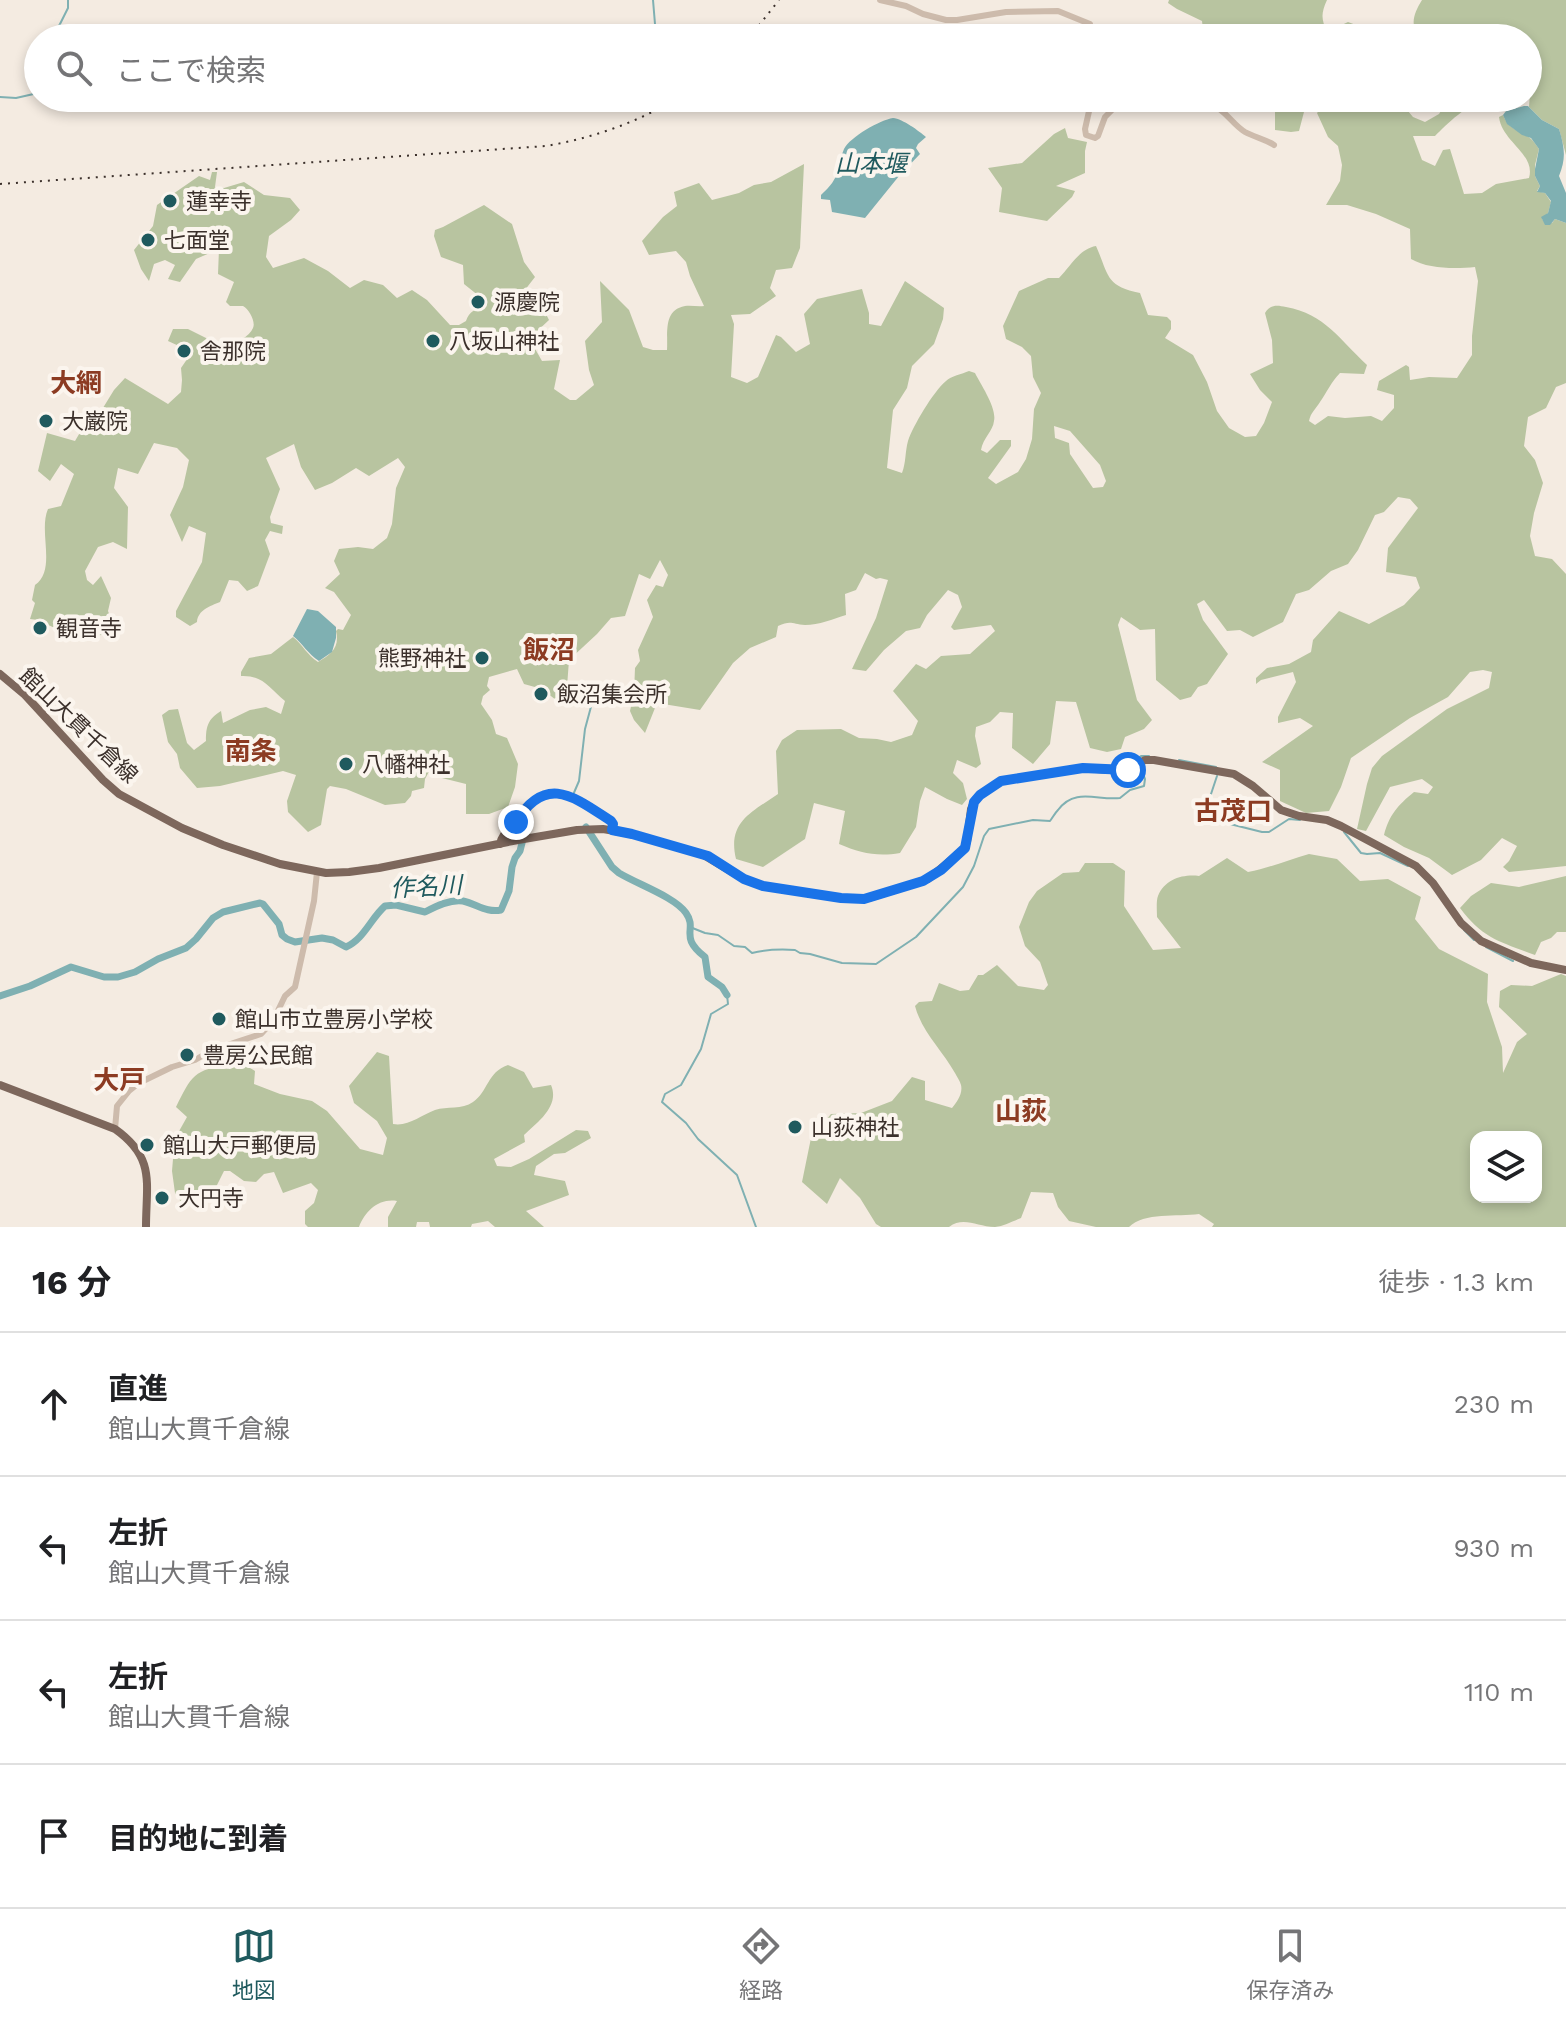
<!DOCTYPE html>
<html lang="ja">
<meta charset="utf-8">
<style>
:root{--surface:#fff;--page:#f6f6f6;--text:#202124;--muted:#757577;--line:#e0e0e0;--accent:#1f5a5e}
body{margin:0;font-family:"Work Sans","Noto Sans JP",sans-serif;background:var(--page);color:var(--text)}
.controls{position:absolute;right:24px;bottom:24px;display:grid;overflow:hidden;border-radius:16px;box-shadow:0 4px 12px #0003}
.controls button{width:72px;height:72px;display:grid;place-items:center;padding:0;border:0;border-bottom:2px solid var(--line);background:var(--surface);color:var(--text);font:40px sans-serif}
.stop{position:absolute;width:24px;height:24px;margin:-18px;border:6px solid #1a73e8;border-radius:50%;background:#fff}
.stop.end{background:#1a73e8;border-color:#fff;box-shadow:0 2px 8px #0008}
.list{margin:0;padding:0;list-style:none}
h2{display:flex;justify-content:space-between;align-items:center;height:104px;margin:0;padding:0 32px;font-size:34px}
h2 small{font-size:26px;font-weight:400;color:var(--muted)}
.list li{display:grid;grid-template-columns:52px 1fr auto;gap:24px;align-items:center;box-sizing:border-box;height:144px;padding:0 32px;border-top:2px solid var(--line)}
.list b{display:block;font-size:30px;white-space:nowrap}
.list p{margin:0;font-size:26px;white-space:nowrap;color:var(--muted)}
.list em{font-size:26px;font-style:normal;color:var(--muted)}
.icon{flex:none;width:44px;height:44px;fill:none;stroke:currentColor;stroke-width:2;stroke-linecap:round;stroke-linejoin:round}
.map{position:relative;flex:none;width:1566px;height:1227px;overflow:hidden}
.search{position:absolute;background:var(--surface);box-shadow:0 4px 12px #0003;left:24px;right:24px;top:24px;height:88px;display:flex;align-items:center;gap:20px;box-sizing:border-box;padding:0 28px;border-radius:44px;color:var(--muted);font-size:30px}
.sheet{height:680px;background:var(--surface)}
nav{display:flex;justify-content:space-around;align-items:center;box-sizing:border-box;height:112px;border-top:2px solid var(--line);background:var(--surface);font-size:22px;color:var(--muted)}
nav a{display:grid;justify-items:center;gap:4px}
nav .on{color:var(--accent)}
.map>svg:first-child{display:block}
.green{fill:#b8c4a0;fill-rule:evenodd}
.water{fill:#7fb0b2}
.lines{fill:none;stroke-linecap:round;stroke-linejoin:round}
.stream{stroke:#7fb0b2;stroke-width:2}
.river{stroke:#7fb0b2;stroke-width:7}
.minor{stroke:#cdbbac;stroke-width:6}
.major{stroke:#7d675c;stroke-width:8}
.rail{stroke:#3b302b;stroke-width:2;stroke-dasharray:2 6;stroke-linecap:butt}
.route{stroke:#1a73e8;stroke-width:10}
.poi-dot{fill:#1f5a5e;stroke:#fbf5ee;stroke-width:3}
.labels{text-anchor:middle;stroke-width:8;stroke-linejoin:round;paint-order:stroke}
.poi-label{font-size:22px;fill:#3b302b;stroke:#fbf5ee;text-anchor:start}
.street-label{font-size:22px;fill:#3b302b;stroke:#fbf5ee}
.water-label{font-size:24px;font-style:italic;fill:#1f5a5e;stroke:#fbf5ee}
.quarter-label{font-size:26px;font-weight:bold;fill:#8c3b22;stroke:#fbf5ee}
</style>
<div class="map">
<svg width="1566" height="1227" viewBox="0 0 1566 1227">
<rect width="100%" height="100%" fill="#f4ebe1"/>
<path class="green" d="M1169,0H1327C1321,13 1321,19 1327,32L1348,22L1356,25L1363,38H1204L1202,21L1177,9L1168,3Z
M1422,0H1566V155L1559,129L1542,120L1529,107L1530,92L1528,90V38H1418C1410,23 1414,13 1422,0Z
M1275,98H1310L1309,104L1304,112L1299,131L1291,132L1275,130Z
M1329,98H1397L1413,117L1425,122L1439,114L1449,98H1505L1504,103C1497,105 1492,102 1484,102C1469,102 1446,125 1435,136H1413L1422,160L1435,166L1443,150L1450,149L1464,194L1482,193L1496,184L1529,178C1536,154 1502,142 1499,117L1503,115C1509,130 1519,130 1530,138C1533,140 1537,146 1539,149L1535,165V176L1540,186L1537,191L1545,193L1551,202L1548,213L1542,219L1545,223H1552L1555,219L1566,223V383L1556,387L1546,408L1528,417L1524,446L1535,460L1543,483L1534,513L1530,536L1535,556L1552,559L1566,574V866L1509,872L1503,867L1509,861L1517,846L1502,838L1481,860L1452,875L1429,858L1404,847L1384,835C1389,815 1398,805 1414,792L1428,794L1433,787L1422,779L1390,787L1366,831L1357,829L1367,784L1372,768L1382,756L1447,709L1489,688L1492,672L1483,670L1470,672L1448,697L1410,718L1351,758L1341,787L1329,811L1306,813L1280,801V770L1262,762L1313,726L1300,718L1278,723V717L1296,682L1293,672L1261,680L1256,684V678L1267,668L1289,664L1311,652L1313,640L1339,611L1369,624L1404,605L1420,588L1416,577L1386,572L1388,548L1418,508L1410,499L1398,497L1384,512L1375,515L1358,550L1348,564L1331,571L1309,590L1296,594L1283,622L1253,637L1240,630L1227,631L1204,600L1197,604L1203,620L1228,654L1207,684L1198,687L1191,697L1180,700L1156,680L1155,629L1140,630L1121,617L1118,625L1137,700L1152,720L1144,729L1125,737L1121,749L1107,752L1090,748L1076,702L1056,701L1050,744L1033,764L1012,748L1013,713L1000,712L990,722L976,727L975,736L981,764L976,768L957,760L953,773L963,783L967,799L962,805L947,799L925,787L920,801L916,827L900,853C877,857 860,853 839,844L845,811L814,803L805,839L763,867L736,859C727,822 752,812 778,794L776,751L782,740L797,730L841,729L859,738L877,739L891,742L912,735L918,721L893,691L916,664L926,669L941,656L970,654L995,631L991,625L954,630L951,627L962,607L958,595L948,590L927,615L920,628L906,631L884,650L866,671L852,669L876,618L888,580L880,578L876,579L865,573L856,590L845,594L846,615C833,619 819,625 805,625C792,624 791,620 778,626L776,637L750,648L733,663L700,710L657,703L645,733L634,720L630,711L634,693L635,668L640,661L638,650L653,617L647,600L656,585L663,587L668,575L660,560L650,579L639,574L625,616L611,618L597,634L569,660L567,687L556,700L542,689L524,684L517,669L489,677L487,686L490,690L483,696L481,704L492,720L496,734L507,738L518,764L515,787L508,807L489,814H466V784L442,778L432,766L425,779L424,788L412,791L411,796L405,803L385,805L346,789L330,786L327,789L321,825L308,832L288,812L287,801L296,775L283,771L220,786L197,788L180,768L177,754L168,742L162,715L169,710L178,709L187,743L194,750L206,741C206,726 208,719 221,711L223,723L250,710L266,707L281,714L285,701C269,688 263,675 241,676V672L249,658L271,654L293,637C303,645 307,655 318,662C331,654 340,648 336,631L338,629L343,630L351,615L334,592L325,588L340,574L334,561L339,549L358,547L373,549L387,538L392,524L396,488L405,467L398,458L369,476L356,468L332,483L315,490L301,467L294,444L266,458L280,489L270,517L271,523L283,526L282,534L270,531L265,540L270,554L258,586L247,591L238,581L229,580L220,602C210,606 198,610 197,622L190,626L176,617V611L202,562L206,533L189,526L182,542L170,515L183,487L189,460L177,448L154,443L138,474L118,468L114,488L128,507L127,549L113,542L98,547L85,571L87,580L93,585L101,576L111,598L108,611L115,629L84,642L38,620L30,619L35,603L32,600L35,585C57,569 38,532 48,509L61,506L74,474L61,464L50,481L38,471L47,433L75,441L92,412L98,416L114,390L125,378L168,404L181,392L182,380L181,368L192,352L168,341L173,329H188L228,349C235,344 250,336 253,328C256,322 249,309 243,306C242,306 231,306 230,306L226,302L234,282L218,274L219,249L196,259L180,282L168,279L175,265L165,260L154,264L149,281L141,269L134,250L153,226L157,205L199,176L210,180L212,172H217L215,187L224,188L244,182L264,195L290,198L300,210L291,220L269,236L266,257L273,268L304,258L328,271L350,288L364,280L383,285L397,298L412,290L427,300L450,325H459L466,321C469,311 476,310 484,304L479,296L464,284L463,265L441,257L434,236L435,230L443,227L484,205L512,224L524,262L535,277L521,295L543,308L549,320L533,335L534,347L542,361L560,360L554,389L570,400H576L594,385L589,370L585,341L602,322L600,281L629,310L643,347L653,350H667C668,333 663,310 685,306C691,305 698,307 704,306L690,276L686,262L676,251L649,255L642,241L663,217L677,206L674,192L699,183L712,200L739,193L754,185L771,182L804,164L800,248L792,268L776,270L770,288L776,296L750,314L731,315L734,324L731,377L747,383L758,377L776,335L781,337L796,352L810,344L804,314L817,299L862,289L869,313V324L881,326L905,281L944,308L943,319L934,344L912,366L907,388L893,410L887,468L902,473C906,463 905,452 908,441C913,426 933,392 946,381C951,376 962,374 969,371L975,373C981,385 997,408 994,421C993,431 983,438 981,450L987,453L1000,440H1011V446L988,478L996,484L1018,472L1026,459L1032,439L1034,409L1041,393L1033,377L1031,356L1022,347L1006,339L1003,326L1019,291L1048,278H1059C1071,266 1079,249 1096,246C1109,275 1105,286 1140,293L1148,315L1167,317L1171,321V329L1165,338L1193,355L1207,382L1217,411L1229,428L1245,437L1256,436L1264,423L1272,402L1260,390L1250,374L1273,363L1272,340L1265,313C1271,304 1277,305 1286,307C1325,314 1340,340 1367,365L1364,374L1340,373C1331,382 1327,392 1320,402C1315,410 1311,412 1309,421L1315,425L1328,416L1345,418L1371,416L1382,421L1394,408V395L1377,390L1379,381L1406,365L1409,367L1410,380L1429,377L1457,378L1472,355V336L1478,281L1475,267C1455,269 1428,269 1411,259L1410,229L1376,214L1347,205H1326L1340,181L1342,165L1338,146L1328,137L1317,113L1323,106L1331,102ZM1054,426L1070,431L1100,465L1106,481L1103,487L1093,488L1070,454L1069,443L1055,438Z
M1065,128L1068,138L1087,142L1085,151V173L1056,186L1075,191L1072,197L1047,221L999,212L1002,188L988,168L1022,163L1054,134Z
M1309,854L1337,859L1360,881L1388,879L1421,897L1415,919L1439,949L1488,974L1487,1002L1502,1047L1503,1073L1517,1042L1527,1034L1499,1007L1500,991L1511,985L1532,986L1561,974L1566,976V1227H1212L1214,1224L1199,1214C1177,1217 1144,1212 1129,1227H1096L1069,1221L1058,1207L1053,1193L1031,1192L1021,1218C1013,1221 1004,1226 995,1227C977,1227 964,1216 949,1227H881L876,1224L860,1198L840,1178L827,1204L802,1182L811,1138L831,1114L861,1113L892,1101L912,1077L925,1081V1100L952,1108C957,1102 963,1094 961,1085C960,1081 957,1077 955,1073C942,1050 922,1032 915,1006L919,1002L932,1001L939,983L960,991L969,990L978,975H983L997,965L1018,986L1044,990L1048,985L1040,962L1025,946L1019,927L1029,902L1037,891L1063,873L1079,872L1085,863H1113L1125,871L1124,906L1153,950L1181,948L1157,917C1157,911 1156,901 1158,896C1165,879 1183,874 1199,876L1227,858L1248,872C1269,868 1288,860 1309,854ZM1476,1137H1536V1197H1476Z
M1566,876V932H1557L1551,938L1541,942L1535,955C1501,942 1483,939 1460,908L1471,896L1491,883L1519,887Z
M377,1052L389,1056L393,1124C408,1127 421,1115 435,1110C447,1106 462,1110 473,1102C488,1092 487,1072 508,1065L524,1072L533,1088L551,1085C560,1106 538,1122 524,1135L525,1142L494,1159L497,1166L511,1167L529,1159L576,1130L588,1131L591,1138L565,1153L554,1154L536,1166L534,1175L565,1181L569,1195L526,1211L544,1227H495L488,1221L472,1224L471,1227H430L429,1222H417L416,1227H388V1217L397,1201C379,1198 365,1211 359,1227H308L305,1224V1211L314,1203L318,1190L311,1183L283,1193L274,1172L264,1174L256,1182L244,1181L230,1171H224L212,1195L181,1202L175,1193L172,1171L173,1159L177,1150L178,1133L187,1117L176,1107C191,1077 194,1068 230,1066C240,1065 246,1065 255,1071L254,1084L280,1094L312,1101L327,1111L360,1149L383,1155L387,1138L377,1121L354,1103L349,1086Z"/>
<path class="water" d="M1524,106H1528L1542,120L1559,129C1565,148 1566,159 1559,176L1566,193V223L1555,219L1550,225H1545L1541,217L1548,213L1551,201L1545,193L1537,192L1540,186L1535,176V169L1539,149L1531,138L1522,135L1507,124L1503,115L1506,111Z
M893,118C903,119 919,131 926,137L918,144L916,148L920,154L899,176L865,218L832,212L830,200L821,199V195C842,176 835,171 844,149C850,137 880,120 893,118Z
M307,609L318,611L336,627V638L332,652L319,661C308,654 303,644 293,636Z"/>
<g class="lines">
<path class="stream" d="M653,0L655,24
M53,38L68,8V0
M0,97L16,98L38,93
M1137,759L1141,756H1149
M1179,760L1216,767
M1217,776L1209,800L1208,810L1218,821L1262,832H1269L1289,819L1300,820
M573,795L579,781L585,729L592,703
M1344,832L1361,853L1367,854L1380,853L1408,866
M690,927L705,933L718,935L734,946L745,947L752,953C768,949 780,949 795,950L800,953L810,954L842,963L876,964L916,937L963,887L974,866L984,836L989,829L1033,820L1050,821C1053,817 1055,813 1058,810C1075,787 1098,801 1120,798L1130,790L1144,786L1145,779L1140,765
M1464,930L1474,940
M1486,947L1513,961
M727,995L728,1004L711,1014L701,1049L681,1085L665,1094L662,1102L686,1123L698,1139L737,1175L756,1227"/>
<path class="river" d="M586,827L612,867L619,873C637,884 675,897 686,913C698,930 678,936 705,957L708,977L722,987L727,995
M0,996L30,986L71,967L104,977H118L135,972L158,959L186,948L196,939L213,918L223,912L260,903L263,904L279,924L282,935L287,939L295,942L322,938L333,940L346,947C364,939 371,918 385,906L396,905L425,912C436,906 450,899 463,901C477,904 486,913 501,910L509,891L512,867L515,858L520,851L524,835"/>
<path class="minor" d="M880,0L906,6L923,14L946,20H957L1006,12L1058,11L1090,24L1093,38
M1092,98L1085,129L1086,135L1095,138L1098,136L1105,117L1122,100C1143,96 1164,106 1185,105C1194,105 1202,101 1210,104C1225,109 1232,124 1245,132C1254,137 1265,139 1274,145
M115,1129L117,1106L129,1091L139,1083L172,1067L195,1060L212,1050L261,1034L273,1021L285,996L295,987L314,901L317,872"/>
<path class="major" d="M0,674L25,695L103,780L119,794L182,828L223,845L280,864L326,873L349,872L379,868L518,840L577,830L603,829L632,834L702,854L744,879L763,886L841,898H869L928,879L963,850L967,842L971,809L974,802L980,795L1001,781L1083,768L1124,771L1145,760H1154L1234,774L1253,786L1281,810L1299,816L1327,820L1341,826L1416,866L1433,883L1461,923L1481,941L1531,963L1566,970
M500,844C502,833 512,828 518,818C547,774 578,799 611,821L613,824L612,830
M0,1085L115,1129C156,1158 146,1183 146,1227"/>
<path class="rail" d="M749,38L779,0
M0,184L546,146C592,138 637,123 677,98"/>
</g>
<g class="lines">
<path class="route" d="M516,822C546,773 574,797 611,821L613,824L612,830L632,834L708,856L744,879L763,886L841,898L864,899L923,881L941,870L965,848L974,802L980,795L1001,781L1083,768L1128,770"/>
</g>
<g class="poi-dot">
<circle cx="170" cy="201" r="8"/>
<circle cx="148" cy="240" r="8"/>
<circle cx="478" cy="302" r="8"/>
<circle cx="433" cy="341" r="8"/>
<circle cx="184" cy="351" r="8"/>
<circle cx="46" cy="421" r="8"/>
<circle cx="40" cy="628" r="8"/>
<circle cx="482" cy="658" r="8"/>
<circle cx="541" cy="694" r="8"/>
<circle cx="346" cy="764" r="8"/>
<circle cx="219" cy="1019" r="8"/>
<circle cx="187" cy="1055" r="8"/>
<circle cx="795" cy="1127" r="8"/>
<circle cx="147" cy="1145" r="8"/>
<circle cx="162" cy="1198" r="8"/>
</g>
<g class="labels">
<g class="poi-label">
<text x="186" y="209">蓮幸寺</text>
<text x="164" y="248">七面堂</text>
<text x="494" y="310">源慶院</text>
<text x="449" y="349">八坂山神社</text>
<text x="200" y="359">舎那院</text>
<text x="62" y="429">大巌院</text>
<text x="56" y="636">観音寺</text>
<text x="466" y="666" text-anchor="end">熊野神社</text>
<text x="557" y="702">飯沼集会所</text>
<text x="362" y="772">八幡神社</text>
<text x="235" y="1027">館山市立豊房小学校</text>
<text x="203" y="1063">豊房公民館</text>
<text x="811" y="1135">山荻神社</text>
<text x="163" y="1153">館山大戸郵便局</text>
<text x="178" y="1206">大円寺</text>
</g>
<g class="street-label">
<text transform="translate(79 725) rotate(44)" y="8">館山大貫千倉線</text>
</g>
<g class="water-label">
<text x="871" y="172">山本堰</text>
<text transform="translate(426 887) rotate(-3)" y="8">作名川</text>
</g>
<g class="quarter-label">
<text x="76" y="392">大網</text>
<text x="549" y="659">飯沼</text>
<text x="251" y="760">南条</text>
<text x="1233" y="820">古茂口</text>
<text x="119" y="1089">大戸</text>
<text x="1021" y="1120">山荻</text>
</g>
</g>
</svg>
<div class="controls">
<button><svg class="icon" aria-label="layers" viewBox="0 0 24 24"><path d="M12 4l9 5-9 5-9-5zM3 14l9 5 9-5"/></svg></button>
</div>
<div class="stop" style="left:1128px;top:770px"></div>
<div class="stop end" style="left:516px;top:822px"></div>
<div class="search"><svg class="icon" aria-label="search" viewBox="0 0 24 24"><circle cx="10" cy="10" r="6"/><path d="M15 15l6 6"/></svg>ここで検索</div>
</div>
<section class="sheet">
<h2>16 分<small>徒歩 · 1.3 km</small></h2>
<ul class="list">
<li><svg class="icon" aria-label="ahead" viewBox="0 0 24 24"><path d="M12 20V5M6 11l6-6 6 6"/></svg><div><b>直進</b><p>館山大貫千倉線</p></div><em>230 m</em></li>
<li><svg class="icon" aria-label="left" viewBox="0 0 24 24"><path d="M17 20v-9H6M10 6l-5 5 5 5"/></svg><div><b>左折</b><p>館山大貫千倉線</p></div><em>930 m</em></li>
<li><svg class="icon" aria-label="left" viewBox="0 0 24 24"><path d="M17 20v-9H6M10 6l-5 5 5 5"/></svg><div><b>左折</b><p>館山大貫千倉線</p></div><em>110 m</em></li>
<li><svg class="icon" aria-label="arrive" viewBox="0 0 24 24"><path d="M6 21V4h12l-3 4 3 4H6"/></svg><div><b>目的地に到着</b></div></li>
</ul>
</section>
<nav>
<a class="on"><svg class="icon" aria-label="map" viewBox="0 0 24 24"><path d="M3 6l6-2 6 2 6-2v14l-6 2-6-2-6 2zM9 4v14M15 6v14"/></svg>地図</a>
<a><svg class="icon" aria-label="directions" viewBox="0 0 24 24"><path d="M12 3l9 9-9 9-9-9zM9 14v-3h6M13 9l2 2-2 2"/></svg>経路</a>
<a><svg class="icon" aria-label="saved" viewBox="0 0 24 24"><path d="M7 4h10v16l-5-4-5 4z"/></svg>保存済み</a>
</nav>
